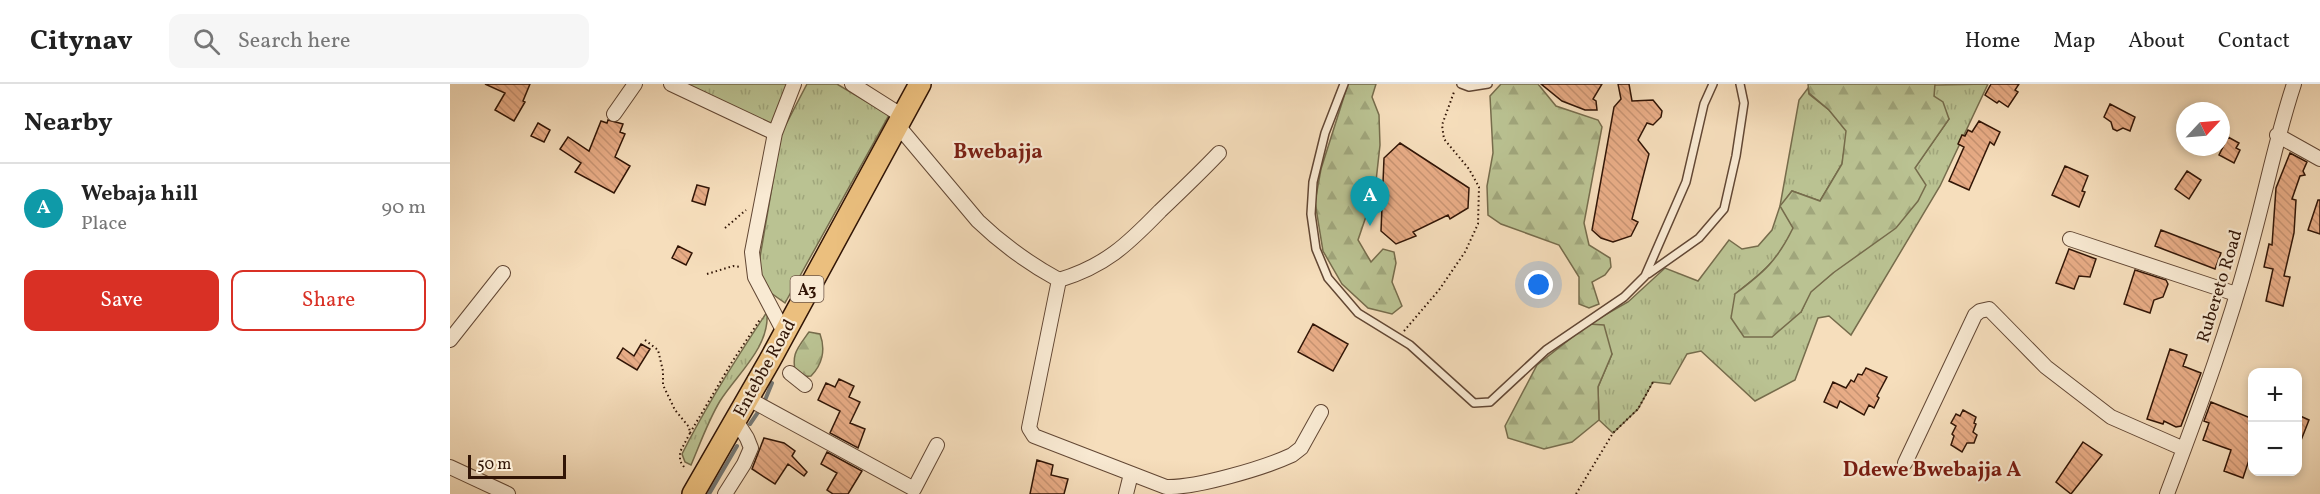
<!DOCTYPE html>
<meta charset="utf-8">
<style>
:root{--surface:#fff;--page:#f6f6f6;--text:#222;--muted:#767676;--line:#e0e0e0;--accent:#d93025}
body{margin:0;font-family:Vollkorn,serif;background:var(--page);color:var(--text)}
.controls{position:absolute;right:18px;bottom:18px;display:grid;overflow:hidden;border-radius:12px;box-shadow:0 3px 9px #0003}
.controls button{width:54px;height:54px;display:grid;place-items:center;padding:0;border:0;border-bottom:2px solid var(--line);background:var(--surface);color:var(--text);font:30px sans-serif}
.compass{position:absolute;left:1726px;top:18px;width:54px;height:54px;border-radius:50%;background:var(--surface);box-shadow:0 3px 9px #0003;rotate:64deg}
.scale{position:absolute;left:18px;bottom:15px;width:98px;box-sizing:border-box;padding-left:6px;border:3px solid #311506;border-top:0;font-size:16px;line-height:21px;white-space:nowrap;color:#311506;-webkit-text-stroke:4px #f9ead3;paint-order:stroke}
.you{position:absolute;left:1089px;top:201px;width:21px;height:21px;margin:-15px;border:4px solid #fff;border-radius:50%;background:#1a73e8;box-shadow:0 0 0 9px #1a73e833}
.badge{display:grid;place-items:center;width:39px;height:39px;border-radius:50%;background:var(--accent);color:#fff;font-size:20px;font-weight:700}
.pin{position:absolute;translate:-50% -50px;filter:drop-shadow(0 2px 3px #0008)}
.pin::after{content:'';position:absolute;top:32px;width:21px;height:18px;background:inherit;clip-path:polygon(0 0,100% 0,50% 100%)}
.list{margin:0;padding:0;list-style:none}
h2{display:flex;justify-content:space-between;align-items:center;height:78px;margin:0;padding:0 24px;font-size:26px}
h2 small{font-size:20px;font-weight:400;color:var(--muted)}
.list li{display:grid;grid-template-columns:39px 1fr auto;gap:18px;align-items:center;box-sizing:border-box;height:90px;padding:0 24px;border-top:2px solid var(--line)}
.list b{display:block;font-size:22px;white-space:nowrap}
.list p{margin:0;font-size:20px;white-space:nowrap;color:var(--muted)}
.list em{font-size:20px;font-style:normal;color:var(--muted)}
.actions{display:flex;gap:12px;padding:18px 24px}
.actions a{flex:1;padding:14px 0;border:2px solid var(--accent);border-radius:12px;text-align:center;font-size:21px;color:var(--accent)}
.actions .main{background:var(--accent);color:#fff}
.icon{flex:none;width:33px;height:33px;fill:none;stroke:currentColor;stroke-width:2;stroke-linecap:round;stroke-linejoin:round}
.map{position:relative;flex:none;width:1870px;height:410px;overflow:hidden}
header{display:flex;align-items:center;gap:36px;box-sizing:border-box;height:84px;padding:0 30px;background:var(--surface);border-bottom:2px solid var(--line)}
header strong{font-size:28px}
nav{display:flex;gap:33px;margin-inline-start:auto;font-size:21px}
.search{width:420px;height:54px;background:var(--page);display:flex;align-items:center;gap:15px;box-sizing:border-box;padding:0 21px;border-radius:12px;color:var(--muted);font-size:22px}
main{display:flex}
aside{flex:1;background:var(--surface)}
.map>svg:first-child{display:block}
.grass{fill:url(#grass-tufts);stroke:#766c4c;stroke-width:1.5}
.forest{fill:url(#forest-firs);stroke:#766c4c;stroke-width:1.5}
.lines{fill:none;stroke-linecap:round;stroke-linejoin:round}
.stream{stroke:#747773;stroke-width:4}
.building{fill:url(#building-back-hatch);stroke:#311506;stroke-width:1.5}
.lane-casing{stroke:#624734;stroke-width:10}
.street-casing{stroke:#624734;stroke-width:16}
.primary-casing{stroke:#311506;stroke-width:24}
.path{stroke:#311506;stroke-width:2;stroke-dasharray:1.5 3;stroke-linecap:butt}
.lane{stroke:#f9ead3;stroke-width:7}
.street{stroke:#f9ead3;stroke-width:14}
.primary{stroke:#ebbf7e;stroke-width:21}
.labels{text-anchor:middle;stroke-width:4.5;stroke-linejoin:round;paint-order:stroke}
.shield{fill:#f9ead3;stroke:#6d5544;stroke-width:1.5}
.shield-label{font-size:16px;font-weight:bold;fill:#311506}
.street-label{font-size:18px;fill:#311506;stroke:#f9ead3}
.quarter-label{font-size:21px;font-weight:bold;fill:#7a1f14;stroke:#f9ead3}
</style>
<header>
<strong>Citynav</strong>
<div class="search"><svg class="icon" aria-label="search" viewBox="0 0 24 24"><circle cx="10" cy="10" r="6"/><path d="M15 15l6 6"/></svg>Search here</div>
<nav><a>Home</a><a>Map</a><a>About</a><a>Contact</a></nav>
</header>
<main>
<aside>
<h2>Nearby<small></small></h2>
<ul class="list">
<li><span class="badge" style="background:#0f9aa8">A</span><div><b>Webaja hill</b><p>Place</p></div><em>90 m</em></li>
</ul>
<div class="actions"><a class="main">Save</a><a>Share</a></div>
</aside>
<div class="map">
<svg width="1870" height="410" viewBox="0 0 1870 410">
<defs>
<pattern id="grass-tufts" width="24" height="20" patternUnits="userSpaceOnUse" patternTransform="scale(1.5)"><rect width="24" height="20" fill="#bac292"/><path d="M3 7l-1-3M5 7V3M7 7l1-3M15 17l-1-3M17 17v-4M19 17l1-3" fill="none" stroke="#a0a67c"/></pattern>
<pattern id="forest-firs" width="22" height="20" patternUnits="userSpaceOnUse" patternTransform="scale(1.5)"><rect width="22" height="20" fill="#bac292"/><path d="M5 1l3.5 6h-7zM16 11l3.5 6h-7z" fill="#a0a67c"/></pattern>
<pattern id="building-back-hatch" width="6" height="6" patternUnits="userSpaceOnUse" patternTransform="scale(1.5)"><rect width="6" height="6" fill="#e8ac86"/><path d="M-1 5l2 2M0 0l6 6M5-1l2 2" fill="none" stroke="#c79372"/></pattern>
</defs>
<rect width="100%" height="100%" fill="#f6debc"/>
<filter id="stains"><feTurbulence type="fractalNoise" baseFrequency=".00333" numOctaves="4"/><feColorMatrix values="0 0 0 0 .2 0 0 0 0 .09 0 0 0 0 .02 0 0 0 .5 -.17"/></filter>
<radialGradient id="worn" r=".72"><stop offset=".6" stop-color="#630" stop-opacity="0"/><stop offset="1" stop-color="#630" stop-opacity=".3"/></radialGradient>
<path class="grass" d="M235,0H344L329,33L320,40Z
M357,0H387L439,31L335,219L321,209L308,185L331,50Z
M1538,0L1490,102L1401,251L1379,232L1368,234L1345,296L1305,317L1251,267L1237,270L1220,300L1203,298L1188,325L1163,349L1149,336L1148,303L1162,270L1139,240L1178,218L1215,184L1248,197L1279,156L1292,165L1308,162L1322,146L1330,122L1349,16L1358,4L1359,10L1379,26L1397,47L1392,80L1370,117L1342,107L1331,122L1344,144C1327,177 1314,188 1285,210L1351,228L1360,208L1383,189L1464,85L1499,35L1484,12V1Z
M317,228C320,263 288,289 270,317C258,337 250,360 241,381L235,378L232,370C257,320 287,273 317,228Z"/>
<path class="forest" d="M898,0H926L922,13L929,31L930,61L925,106L908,156L921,178L933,165L944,168L946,179L942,198L952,222L942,230L918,224L892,200L873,167L865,118L871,85Z
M1051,0H1088L1106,22L1148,36L1152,43L1134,139L1139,161L1160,174L1161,183L1155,191L1142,198L1149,220L1139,224L1129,220V193L1109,161L1051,140L1038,131L1037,102L1043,69L1040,12Z
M1358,0H1485L1484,12L1493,18L1499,35L1465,84L1476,101L1468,117L1446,144L1383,189L1361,208L1351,228L1322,253H1294L1281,234L1285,210C1314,188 1327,177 1343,144L1330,122L1342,107L1370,117L1392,80L1396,47L1379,26L1359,9Z
M1139,240L1154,241L1162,270L1148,303L1149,336L1122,358L1094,365L1058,354L1055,342L1087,281Z
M359,248L370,250C376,266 372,281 361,292L346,293C341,270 346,266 359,248Z"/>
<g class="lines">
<path class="stream" d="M300,340L313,321L322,299
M259,410L287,362"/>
</g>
<path class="building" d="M35,0H80L73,17L75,18L64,37L45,26L55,9Z
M1091,0H1152L1143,15L1146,17L1147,26H1135L1112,17Z
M1168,0H1179L1182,17L1203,16L1212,27L1211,33L1203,41L1197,39L1188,56L1199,70L1182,135L1188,138L1181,152L1163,158L1151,154L1142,146L1164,23L1171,15Z
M1541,0H1569L1565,6L1568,8L1558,23L1549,17L1547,19L1535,11Z
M1660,20L1685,33L1680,47L1673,44L1667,47L1663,45L1661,38L1654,33Z
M158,36L173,40L170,48L175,50L165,73L180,82L164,109L125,88L131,79L110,65L118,53L139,67L151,37L157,39Z
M1529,37L1550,48L1544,61L1540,58L1519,106L1499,97L1514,63L1508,60L1512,51L1515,52L1518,46L1522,48Z
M88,39L100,46L94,58L81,52Z
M1778,53L1789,59L1786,64L1790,66L1784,79L1769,71Z
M950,59L1019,104L1018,124L1000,135L998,131L963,148L966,152L946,160L931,147L934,74Z
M1840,69L1857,78L1853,87L1855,91L1850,92L1842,115L1846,116L1844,149L1834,192L1840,193L1833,222L1816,217L1823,185L1814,183L1819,160L1822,161L1826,104Z
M1615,82L1638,92L1632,107L1635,108L1629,123L1602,111Z
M1737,87L1751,96L1739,115L1725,105Z
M247,101L259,104L255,121L242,117Z
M1868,116H1870V150L1858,146Z
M1711,146L1771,169L1765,185L1705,162Z
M228,162L242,169L236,181L222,174Z
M1619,165L1646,175L1640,193L1629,192L1624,205L1606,199Z
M1685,186L1716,196L1718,200L1713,213L1704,216L1700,229L1674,220Z
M863,240L898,260L883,287L848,268Z
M191,260L200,265L187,286L167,274L173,264L184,272Z
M1720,265L1737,271L1733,282L1751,289L1731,342L1726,343L1714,337L1713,340L1697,335Z
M1416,284L1437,293L1427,312L1429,314L1424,324L1419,321L1414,331L1390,317L1387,324L1374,318L1383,298L1396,304L1401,296L1404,298L1408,290L1412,291Z
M389,295L404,302L399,313L410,318L400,339L415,345L408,364L380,349L390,327L368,316L376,299L385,303Z
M1761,318L1803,335V364L1793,394L1774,387L1781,366L1753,356L1759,339L1754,337Z
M1513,326L1526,333L1524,339L1526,340L1523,348L1527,351L1524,359H1517L1512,368L1501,361L1504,352L1502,350L1506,342L1501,339L1506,330L1510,332Z
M1848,331L1859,336L1848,364Z
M314,354L334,359L345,367L342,372L357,388L354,392L338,380L325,400L302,385Z
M1633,358L1652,371L1621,410L1606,398Z
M377,368L412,387L398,410H383L377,406L387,389L371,380Z
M587,376L603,381L601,391L618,395L614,410H580Z"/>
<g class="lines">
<g class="lane-casing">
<path id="lane" d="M894,0L875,49L863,98L861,130L866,165L878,194L908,229L960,261L1024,319L1040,318L1096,266L1174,213L1195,192L1236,98L1254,20L1263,0
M1011,0L1019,3L1038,0
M1198,190L1249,154L1274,125L1286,72L1294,19L1290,0"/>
</g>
<g class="street-casing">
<path id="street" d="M221,0L325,49
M402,0L454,33
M164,30L185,0
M449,43L528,137C554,162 578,179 609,196L579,344L584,352L716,403C746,404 814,384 842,371L851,364L871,328
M1827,51L1870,75
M1620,155L1786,210
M609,196C655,182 677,161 710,127C730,108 750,89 769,69
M334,248L305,193L302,168L325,49L344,0
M0,256L53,189
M340,289L355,301
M297,314L464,405L487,361
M1455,379L1525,231L1530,227L1539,225L1596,283L1661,333L1734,365
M0,383L58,410
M275,410L294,380L301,364L297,354L285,335
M676,410L681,390
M1717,410C1750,323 1782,236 1805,146C1818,97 1828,48 1844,0"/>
</g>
<g class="primary-casing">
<path id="primary" d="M243,410L320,276L470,0"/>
</g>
<path class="path" d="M275,144L296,126
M257,190L283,182L291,183
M954,247L989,206L1015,168L1028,140L1029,103L1019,85L994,55L992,41L1004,8
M195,256L208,266L213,287V301L225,326L239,343L240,349L230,368V377L234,383
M240,349L282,278L311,234
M1126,410L1163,349L1188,325L1203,298"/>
<use href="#lane" class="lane"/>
<use href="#street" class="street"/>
<use href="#primary" class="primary"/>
</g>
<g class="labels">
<rect class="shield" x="340.5" y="192" width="33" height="26" rx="4.5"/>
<g class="shield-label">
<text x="357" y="211">A3</text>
</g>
<g class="street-label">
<text transform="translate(1769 202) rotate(-73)" y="6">Rubereto Road</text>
<text transform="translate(314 284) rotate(-61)" y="6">Entebbe Road</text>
</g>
<g class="quarter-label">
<text x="548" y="74">Bwebajja</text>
<text x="1482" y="392">Ddewe Bwebajja A</text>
</g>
</g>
<rect width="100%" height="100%" filter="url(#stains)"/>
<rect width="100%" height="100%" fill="url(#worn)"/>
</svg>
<div class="controls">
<button>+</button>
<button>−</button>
</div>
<svg class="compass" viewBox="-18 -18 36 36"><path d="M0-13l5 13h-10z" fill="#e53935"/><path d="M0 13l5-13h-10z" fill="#767676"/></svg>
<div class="scale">50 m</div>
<div class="you"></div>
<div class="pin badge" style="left:920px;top:142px;background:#0f9aa8">A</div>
</div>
</main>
